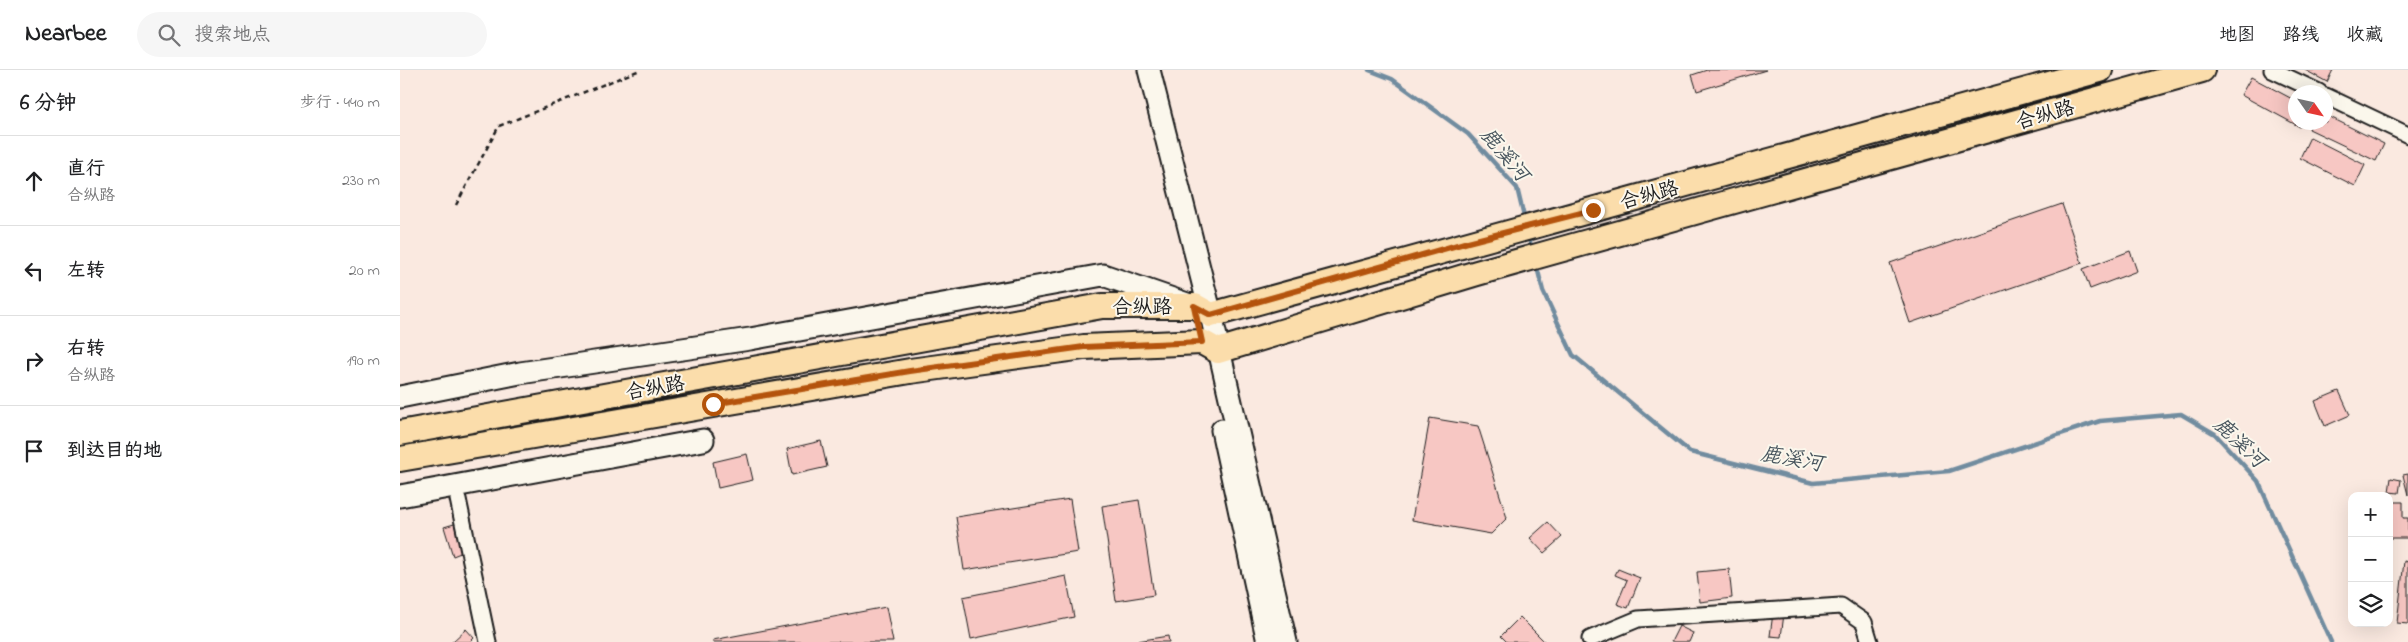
<!DOCTYPE html>
<html lang="zh">
<meta charset="utf-8">
<style>
:root{--surface:#fff;--page:#f6f6f6;--text:#202124;--muted:#757577;--line:#e0e0e0}
body{margin:0;font-family:"Indie Flower","LXGW WenKai TC",sans-serif;background:var(--page);color:var(--text)}
.controls{position:absolute;right:15px;bottom:15px;display:grid;overflow:hidden;border-radius:10px;box-shadow:0 5px 20px #0002}
.controls button{width:45px;height:45px;display:grid;place-items:center;padding:0;border:0;border-bottom:1px solid var(--line);background:var(--surface);color:var(--text);font:25px sans-serif}
.compass{position:absolute;left:1888px;top:15px;width:45px;height:45px;border-radius:50%;background:var(--surface);box-shadow:0 5px 20px #0002;rotate:124deg}
.stop{position:absolute;width:15px;height:15px;margin:-11px;border:4px solid #b45309;border-radius:50%;background:#fff}
.stop.end{background:#b45309;border-color:#fff;box-shadow:0 1px 5px #0008}
.list{margin:0;padding:0;list-style:none}
h2{display:flex;justify-content:space-between;align-items:center;height:65px;margin:0;padding:0 20px;font-size:21px}
h2 small{font-size:16px;font-weight:400;color:var(--muted)}
.list li{display:grid;grid-template-columns:32px 1fr auto;gap:15px;align-items:center;box-sizing:border-box;height:90px;padding:0 20px;border-top:1px solid var(--line)}
.list b{display:block;font-size:19px;white-space:nowrap}
.list p{margin:0;font-size:16px;white-space:nowrap;color:var(--muted)}
.list em{font-size:16px;font-style:normal;color:var(--muted)}
.icon{flex:none;width:28px;height:28px;fill:none;stroke:currentColor;stroke-width:2;stroke-linecap:round;stroke-linejoin:round}
.map{position:relative;flex:none;width:2008px;height:572px;overflow:hidden}
header{display:flex;align-items:center;gap:30px;box-sizing:border-box;height:70px;padding:0 25px;background:var(--surface);border-bottom:1px solid var(--line)}
header strong{font-size:24px}
nav{display:flex;gap:28px;margin-inline-start:auto;font-size:18px}
.search{width:350px;height:45px;background:var(--page);display:flex;align-items:center;gap:12px;box-sizing:border-box;padding:0 18px;border-radius:28px;color:var(--muted);font-size:19px}
main{display:flex}
aside{flex:1;background:var(--surface)}
.map>svg:first-child{display:block}
.lines{fill:none;stroke-linecap:round;stroke-linejoin:round}
.stream{stroke:#718c9f;stroke-width:4.5}
.building{fill:#f7c7c3;stroke:#1c1c1c}
.street-casing{stroke:#1c1c1c;stroke-width:19}
.secondary-casing{stroke:#1c1c1c;stroke-width:25}
.primary-casing{stroke:#1c1c1c;stroke-width:28}
.path{stroke:#1c1c1c;stroke-width:2.5;stroke-dasharray:5 4;stroke-linecap:butt}
.street{stroke:#fbf7ec;stroke-width:15}
.secondary{stroke:#fbf7ec;stroke-width:21}
.primary{stroke:#fbddab;stroke-width:24}
.route{stroke:#b45309;stroke-width:6}
.labels{text-anchor:middle;stroke-width:4;stroke-linejoin:round;paint-order:stroke}
.street-label{font-size:20px;fill:#1c1c1c;stroke:#fbf7ec}
.water-label{font-size:21px;font-style:italic;fill:#47545d;stroke:#fbf7ec}
</style>
<header>
<strong>Nearbee</strong>
<div class="search"><svg class="icon" aria-label="search" viewBox="0 0 24 24"><circle cx="10" cy="10" r="6"/><path d="M15 15l6 6"/></svg>搜索地点</div>
<nav><a>地图</a><a>路线</a><a>收藏</a></nav>
</header>
<main>
<aside>
<h2>6 分钟<small>步行 · 440 m</small></h2>
<ul class="list">
<li><svg class="icon" aria-label="ahead" viewBox="0 0 24 24"><path d="M12 20V5M6 11l6-6 6 6"/></svg><div><b>直行</b><p>合纵路</p></div><em>230 m</em></li>
<li><svg class="icon" aria-label="left" viewBox="0 0 24 24"><path d="M17 20v-9H6M10 6l-5 5 5 5"/></svg><div><b>左转</b></div><em>20 m</em></li>
<li><svg class="icon" aria-label="right" viewBox="0 0 24 24"><path d="M7 20v-9h11M14 6l5 5-5 5"/></svg><div><b>右转</b><p>合纵路</p></div><em>190 m</em></li>
<li><svg class="icon" aria-label="arrive" viewBox="0 0 24 24"><path d="M6 21V4h12l-3 4 3 4H6"/></svg><div><b>到达目的地</b></div></li>
</ul>
</aside>
<div class="map">
<svg width="2008" height="572" viewBox="0 0 2008 572">
<rect width="100%" height="100%" fill="#fae9e0"/>
<filter id="ink" filterUnits="userSpaceOnUse"><feTurbulence type="fractalNoise" baseFrequency=".02" numOctaves="2"/><feDisplacementMap in="SourceGraphic" scale="10" xChannelSelector="R" yChannelSelector="G"/><feConvolveMatrix kernelMatrix="1 2 1 2 8 2 1 2 1" color-interpolation-filters="sRGB"/></filter>
<g filter="url(#ink)">
<g class="lines">
<path class="stream" d="M969,0L992,9L1068,64L1117,118L1125,151
M1128,164L1132,180
M1136,193L1143,221L1173,285L1290,382L1413,413L1549,401L1700,351L1781,344L1815,364L1858,411L1931,572"/>
</g>
<path class="building" d="M1307,0H1366L1297,21L1292,5Z
M1905,0H1933L1927,12Z
M1851,7L1896,31V52H1902L1900,57L1841,25Z
M1926,45L1984,74L1976,91L1909,59L1912,52H1926Z
M1910,67L1965,95L1955,116L1900,88Z
M1662,134L1682,193L1510,253L1490,193Z
M1730,181L1737,201L1690,219L1683,199Z
M1939,321L1950,345L1925,356L1915,331Z
M1030,348L1078,356L1107,448L1091,464L1012,450Z
M421,371L427,397L392,405L387,379Z
M347,384L353,410L318,418L313,392Z
M2008,404V425L2003,405Z
M1991,408L2001,410L1999,423L1989,422Z
M670,429L678,482L564,500L556,447Z
M739,430L754,525L716,531L702,436Z
M1989,432H2003V448H2008V468H1989Z
M1148,452L1162,467L1144,483L1130,468Z
M54,454L63,482L53,486L44,457Z
M2004,491L2008,492V554L1997,553Z
M1218,499L1240,508L1228,538L1217,534L1227,510L1215,505Z
M1329,499L1332,528L1300,532L1297,502Z
M666,506L674,547L571,569L563,527Z
M486,537L493,572H313V570Z
M1373,543L1384,544L1381,567L1370,566Z
M1120,547L1145,572H1107L1101,566Z
M1279,556L1293,563L1289,572H1271Z
M66,559L74,568L70,572H52Z
M768,566L769,572H731Z"/>
<g class="lines">
<g class="street-casing">
<path id="street" d="M1872,0L1919,22
M1926,26L2008,65
M58,429L88,572
M1190,569L1238,549L1441,536L1464,552L1470,572"/>
</g>
<g class="secondary-casing">
<path id="secondary" d="M749,0L811,245L886,572
M0,327L120,303L350,269L703,205L787,234
M822,360L868,572
M0,426L303,370"/>
</g>
<g class="primary-casing">
<path id="primary" d="M0,363L702,236H795L811,245C1107,161 1404,82 1700,0
M0,389L510,301L684,277L802,272L818,281L1077,203L1802,0"/>
</g>
<path class="path" d="M56,135L99,56L240,0"/>
<use href="#street" class="street"/>
<use href="#secondary" class="secondary"/>
<use href="#primary" class="primary"/>
</g>
</g>
<g class="lines" filter="url(#ink)">
<path class="route" d="M313,334L510,301L684,277L802,272L794,236L811,245L1068,172L1193,140"/>
</g>
<g class="labels">
<g class="street-label">
<text transform="translate(1645 44) rotate(-16)" y="7">合纵路</text>
<text transform="translate(1249 124) rotate(-15)" y="7">合纵路</text>
<text x="742" y="243">合纵路</text>
<text transform="translate(255 317) rotate(-10)" y="7">合纵路</text>
</g>
<g class="water-label">
<text transform="translate(1105 84) rotate(50)" y="7">鹿溪河</text>
<text transform="translate(1840 372) rotate(44)" y="7">鹿溪河</text>
<text transform="translate(1392 388) rotate(10)" y="7">鹿溪河</text>
</g>
</g>
</svg>
<div class="controls">
<button>+</button>
<button>−</button>
<button><svg class="icon" aria-label="layers" viewBox="0 0 24 24"><path d="M12 4l9 5-9 5-9-5zM3 14l9 5 9-5"/></svg></button>
</div>
<svg class="compass" viewBox="-18 -18 36 36"><path d="M0-13l5 13h-10z" fill="#e53935"/><path d="M0 13l5-13h-10z" fill="#757577"/></svg>
<div class="stop" style="left:313px;top:334px"></div>
<div class="stop end" style="left:1193px;top:140px"></div>
</div>
</main>
